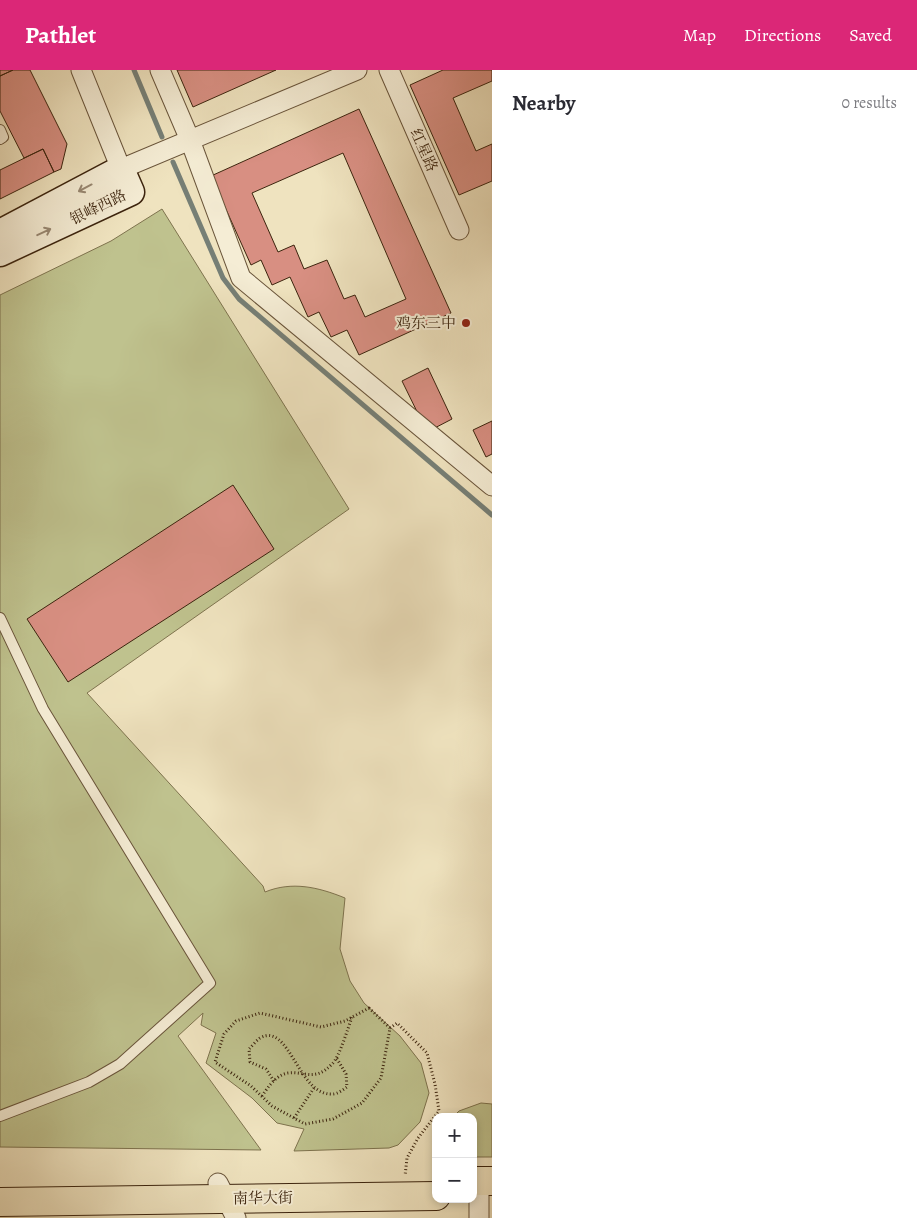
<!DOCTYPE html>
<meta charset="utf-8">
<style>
:root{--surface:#fff;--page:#f2f2f3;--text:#2b2b33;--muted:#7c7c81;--line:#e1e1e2;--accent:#db2777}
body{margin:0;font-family:Alegreya,"Noto Serif SC",serif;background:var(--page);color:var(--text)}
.controls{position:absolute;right:15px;bottom:15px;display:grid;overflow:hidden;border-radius:10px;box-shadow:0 2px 8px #0003}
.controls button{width:45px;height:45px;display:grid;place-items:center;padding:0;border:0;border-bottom:1px solid var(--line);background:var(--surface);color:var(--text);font:25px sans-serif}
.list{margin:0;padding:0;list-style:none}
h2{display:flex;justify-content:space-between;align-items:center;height:65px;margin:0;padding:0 20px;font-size:21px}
h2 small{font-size:16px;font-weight:400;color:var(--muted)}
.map{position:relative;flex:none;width:492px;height:1148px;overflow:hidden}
header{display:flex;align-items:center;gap:30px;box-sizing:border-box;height:70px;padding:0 25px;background:var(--accent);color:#fff}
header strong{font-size:24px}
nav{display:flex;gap:28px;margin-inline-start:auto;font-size:18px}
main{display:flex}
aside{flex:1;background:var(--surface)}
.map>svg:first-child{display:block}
.green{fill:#bfc28e;stroke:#7e734e}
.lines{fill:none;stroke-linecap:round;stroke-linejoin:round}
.stream{stroke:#767f76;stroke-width:5}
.building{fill:#d88f82;stroke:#3c240e;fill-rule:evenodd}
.lane-casing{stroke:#69543a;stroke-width:12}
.street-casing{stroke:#69543a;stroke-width:21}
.secondary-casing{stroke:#3c240e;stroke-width:29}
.highway-casing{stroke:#3c240e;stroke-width:30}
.path{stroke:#3c240e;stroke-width:3;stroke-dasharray:1 2.5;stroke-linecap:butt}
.lane{stroke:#f5edd5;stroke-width:10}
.street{stroke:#f5edd5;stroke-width:19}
.secondary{stroke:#f5edd5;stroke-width:26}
.highway{stroke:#efe3bf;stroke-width:28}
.oneway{stroke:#988872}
.poi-dot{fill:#8f2418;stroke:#f5edd5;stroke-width:2}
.labels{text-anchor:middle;stroke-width:4;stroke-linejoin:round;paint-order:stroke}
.street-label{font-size:15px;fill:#3c240e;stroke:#f5edd5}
.poi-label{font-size:15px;fill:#3c240e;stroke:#f5edd5;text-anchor:end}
</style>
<header>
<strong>Pathlet</strong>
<nav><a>Map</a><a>Directions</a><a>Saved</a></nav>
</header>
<main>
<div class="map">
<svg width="492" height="1148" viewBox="0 0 492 1148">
<rect width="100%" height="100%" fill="#efe3bf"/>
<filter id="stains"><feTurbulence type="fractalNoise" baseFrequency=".004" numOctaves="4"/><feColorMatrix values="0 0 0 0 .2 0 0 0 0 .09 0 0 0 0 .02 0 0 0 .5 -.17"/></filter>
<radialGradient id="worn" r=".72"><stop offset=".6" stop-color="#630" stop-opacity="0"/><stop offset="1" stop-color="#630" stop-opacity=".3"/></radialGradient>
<path class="green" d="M162,139L349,439L87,623L263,816L265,822C292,811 318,817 345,828L340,879L350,911L364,933L400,966L421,993L429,1023L420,1052L398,1075L389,1078L294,1081L304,1059L277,1053L252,1028L206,993L216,963L201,955L203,943L178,966L261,1080L0,1077V225L111,171Z
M481,1033L492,1034V1087H473V1047H453L459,1041Z"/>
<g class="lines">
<path class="stream" d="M134,0L162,67
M173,92L223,208L239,229L492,445"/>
</g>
<path class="building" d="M0,0H13L0,6Z
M13,0H30L67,74L61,99L54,102L43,79L24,88L0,41V6Z
M177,0H276L193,37Z
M443,0H492V11L453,28L476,81L492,74V111L459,125L410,15Z
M359,39L451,243L359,285L347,260L331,267L319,242L308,247L290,207L272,215L261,190L251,195L211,106ZM343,83L406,229L365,247L355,225L344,229L327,190L304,199L294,175L278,182L252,123Z
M43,79L54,102L0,129V100Z
M428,298L452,349L427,362L402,311Z
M492,351V384L486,387L473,360Z
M233,415L274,479L68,612L27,549Z"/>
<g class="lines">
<g class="lane-casing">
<path id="lane" d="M0,60L3,67L0,69
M0,548L43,639L210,913L120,994L89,1012L0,1046"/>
</g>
<g class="street-casing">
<path id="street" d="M81,0L121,99L357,0
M160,0L190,70L241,208L492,416
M389,0L459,160
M218,1113L236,1148
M479,1148V1111"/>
</g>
<g class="secondary-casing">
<path id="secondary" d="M0,163L121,99L131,122L0,183"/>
</g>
<g class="highway-casing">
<path id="highway" d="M473,1111H492
M0,1132L436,1126"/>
</g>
<path class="path" d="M369,938L390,958L381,1008L362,1033L333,1049L305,1054L272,1036L251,1016L215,992L224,964L236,951L260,943L321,957L345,951Z
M390,958L397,953L427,983L435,1014L439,1041L418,1068L407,1088L405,1106
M274,1011L266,999L250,992L249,979C252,976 256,971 260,968C290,951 298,1027 333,1024C337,1024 343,1020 347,1017L346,1004L336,987
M262,1026C268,1017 276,1005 288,1003C305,1001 315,1012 332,994C339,988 348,958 352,947
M294,1048L314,1018"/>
<use href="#lane" class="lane"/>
<use href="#street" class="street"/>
<use href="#secondary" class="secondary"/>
<use href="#highway" class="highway"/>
</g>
<defs><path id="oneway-shaft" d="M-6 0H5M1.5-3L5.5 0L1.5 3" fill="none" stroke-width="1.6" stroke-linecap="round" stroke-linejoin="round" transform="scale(1.25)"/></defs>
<g class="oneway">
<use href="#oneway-shaft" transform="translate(85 118) rotate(152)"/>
<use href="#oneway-shaft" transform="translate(44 162) rotate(-25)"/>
</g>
<circle class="poi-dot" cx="466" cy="253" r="5"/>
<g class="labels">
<g class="street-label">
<text transform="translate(424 80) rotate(66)" y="5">红星路</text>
<text transform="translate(98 137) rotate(-26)" y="5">银峰西路</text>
<text transform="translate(263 1128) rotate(-1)" y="5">南华大街</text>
</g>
<g class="poi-label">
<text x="456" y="258">鸡东三中</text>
</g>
</g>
<rect width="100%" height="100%" filter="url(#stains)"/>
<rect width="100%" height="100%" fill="url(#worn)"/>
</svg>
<div class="controls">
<button>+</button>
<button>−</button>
</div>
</div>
<aside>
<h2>Nearby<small>0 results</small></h2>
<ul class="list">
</ul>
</aside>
</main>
